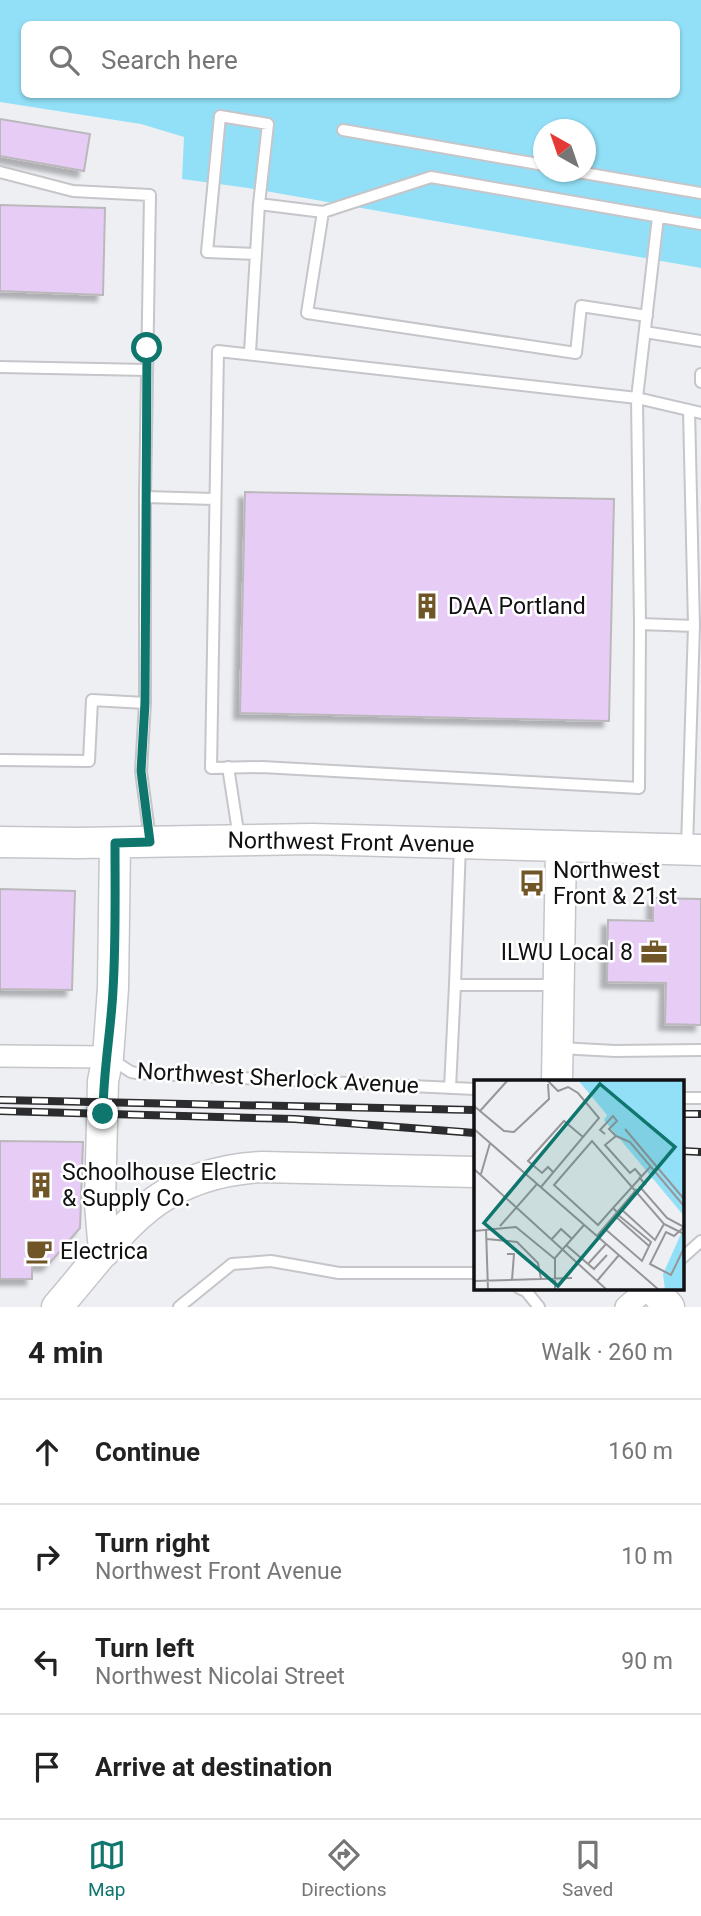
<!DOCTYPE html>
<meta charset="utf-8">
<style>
:root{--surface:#fff;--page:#f6f6f6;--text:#222;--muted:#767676;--line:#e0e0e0;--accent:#0f766e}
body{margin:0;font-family:Roboto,sans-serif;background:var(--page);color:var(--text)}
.compass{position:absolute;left:533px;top:119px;width:63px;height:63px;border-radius:50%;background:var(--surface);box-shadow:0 2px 5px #0004;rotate:320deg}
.stop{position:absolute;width:21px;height:21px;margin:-16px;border:5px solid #0f766e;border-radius:50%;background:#fff}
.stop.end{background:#0f766e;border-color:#fff;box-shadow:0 2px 7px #0008}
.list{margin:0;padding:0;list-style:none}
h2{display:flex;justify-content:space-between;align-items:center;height:91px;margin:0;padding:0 28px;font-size:30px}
h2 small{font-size:23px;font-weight:400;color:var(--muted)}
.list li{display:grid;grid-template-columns:46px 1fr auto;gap:21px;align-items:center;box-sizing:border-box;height:105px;padding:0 28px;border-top:2px solid var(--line)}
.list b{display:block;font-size:26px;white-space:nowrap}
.list p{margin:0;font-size:23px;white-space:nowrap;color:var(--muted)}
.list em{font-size:23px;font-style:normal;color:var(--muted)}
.icon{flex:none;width:38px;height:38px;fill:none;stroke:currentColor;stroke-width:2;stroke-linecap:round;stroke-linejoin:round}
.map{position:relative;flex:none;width:701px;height:1307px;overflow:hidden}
.search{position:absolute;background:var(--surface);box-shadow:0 2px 5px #0004;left:21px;right:21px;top:21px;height:77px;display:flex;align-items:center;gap:18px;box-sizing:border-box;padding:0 24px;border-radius:10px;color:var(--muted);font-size:26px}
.sheet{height:511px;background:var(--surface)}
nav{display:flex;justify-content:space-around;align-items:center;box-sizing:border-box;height:98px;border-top:2px solid var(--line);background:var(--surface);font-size:19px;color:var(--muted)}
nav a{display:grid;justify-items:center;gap:4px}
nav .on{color:var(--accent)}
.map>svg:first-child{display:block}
.water{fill:#92e0f7;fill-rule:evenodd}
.building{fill:#e7cdf6;stroke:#bbb8bc;stroke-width:2;filter:url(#shadow)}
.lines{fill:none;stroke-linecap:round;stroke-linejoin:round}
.lane-casing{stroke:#c5c5ca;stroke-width:14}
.street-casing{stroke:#c5c5ca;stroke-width:24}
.secondary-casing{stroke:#c5c5ca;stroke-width:33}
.lane{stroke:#fff;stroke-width:10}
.street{stroke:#fff;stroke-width:21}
.secondary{stroke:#fff;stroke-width:30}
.rail-casing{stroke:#2c2c2e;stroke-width:8}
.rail{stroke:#fff;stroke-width:5;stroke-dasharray:16;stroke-linecap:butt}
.route{stroke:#0f766e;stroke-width:9}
.labels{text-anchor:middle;stroke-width:5;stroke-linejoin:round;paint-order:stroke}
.poi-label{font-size:23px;fill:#111113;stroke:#fff;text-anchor:start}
.street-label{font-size:23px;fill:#111113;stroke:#fff}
.inset-road{fill:none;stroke:#969699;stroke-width:2}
.view{fill:#0f766e;fill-opacity:0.15;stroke:#0f766e;stroke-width:3.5}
.inset-edge{fill:none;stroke:#111113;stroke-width:3.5}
</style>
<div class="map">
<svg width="701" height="1307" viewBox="0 0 701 1307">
<defs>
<filter id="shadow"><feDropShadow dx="-6" dy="6" stdDeviation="2" flood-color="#0004"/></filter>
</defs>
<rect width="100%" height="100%" fill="#eeeff3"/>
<path class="water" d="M0,0H701V268L248,188L182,179L184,137L141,124L0,102ZM24,24H676V94H24ZM544,130H586V172H544Z"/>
<path class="building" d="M0,119L90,134L84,171L0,156Z
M0,205L105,208L103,295L0,291Z
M245,492L614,499L609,721L240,713Z
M0,889L75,891L72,990L0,989Z
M653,898L701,899V1025L665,1024L666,983L607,982L608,920L653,921Z
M0,1141L83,1142L80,1228L48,1265H32V1279H0Z"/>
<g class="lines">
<g class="lane-casing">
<path id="lane" d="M343,130L544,165
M0,172L73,191L150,195L145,497V703L141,771L150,839
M578,172L701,193
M323,212L431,177L701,224
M256,254L207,252L220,116L268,124L259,204L323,212L307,313L576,353L581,306L647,316
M645,332L701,341
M250,352L259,204
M0,367L147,370
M701,374V382
M145,497L215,499
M640,624L637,398L658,217
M694,626L640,624L639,788L262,767L211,768L218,351L637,398L701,413
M0,760L89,761L92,700L145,703
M228,767L239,838
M687,847L694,626L689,410
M455,985L460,844
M560,1048L615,1051L701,1050
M111,1059L131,1072L136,1073L475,1089
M450,1088L455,985H555
M682,1098H701
M682,1258L701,1241
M519,1288L526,1291L539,1307
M179,1307L232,1264L271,1261L339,1273H475"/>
</g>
<g class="street-casing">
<path id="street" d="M0,1056L108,1057
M626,1307L648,1288"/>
</g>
<g class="secondary-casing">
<path id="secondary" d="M0,842L78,843L312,839L701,850
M557,1081L561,846
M104,1252L100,1204L103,1081L108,1057L113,988L115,843
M652,1288L669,1307
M57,1307C122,1232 153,1173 262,1167L475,1172"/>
</g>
<use href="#lane" class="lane"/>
<use href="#street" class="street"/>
<use href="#secondary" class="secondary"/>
<g class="rail-casing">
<path id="rail" d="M0,1100L475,1110
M0,1111L295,1119L475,1133
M682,1114H701
M682,1151L701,1152"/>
</g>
<use href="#rail" class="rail"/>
</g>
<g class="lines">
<path class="route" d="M103,1114C103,1072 111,1031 113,990C116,941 115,892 115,843L150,842L141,771L145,703L147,348"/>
</g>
<defs>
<g id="building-bare" transform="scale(2.1)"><path d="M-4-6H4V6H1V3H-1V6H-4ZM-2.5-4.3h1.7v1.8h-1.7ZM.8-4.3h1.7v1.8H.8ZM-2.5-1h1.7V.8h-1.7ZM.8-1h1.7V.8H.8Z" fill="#705527" stroke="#fff" stroke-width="2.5" paint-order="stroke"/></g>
<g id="bus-bare" transform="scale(2.1)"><path d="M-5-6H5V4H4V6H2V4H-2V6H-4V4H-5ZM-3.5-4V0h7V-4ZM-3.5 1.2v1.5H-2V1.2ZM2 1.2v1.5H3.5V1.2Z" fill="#705527" stroke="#fff" stroke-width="2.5" paint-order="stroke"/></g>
<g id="office-bare" transform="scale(2.1)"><path d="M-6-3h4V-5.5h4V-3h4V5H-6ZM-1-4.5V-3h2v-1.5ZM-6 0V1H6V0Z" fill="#705527" stroke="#fff" stroke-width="2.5" paint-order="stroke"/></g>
<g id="cafe-bare" transform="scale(2.1)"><path d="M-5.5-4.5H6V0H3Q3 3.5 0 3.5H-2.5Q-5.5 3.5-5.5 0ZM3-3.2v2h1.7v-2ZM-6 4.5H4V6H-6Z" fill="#705527" stroke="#fff" stroke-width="2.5" paint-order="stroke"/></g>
</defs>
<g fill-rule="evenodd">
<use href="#building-bare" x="427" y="606"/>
<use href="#bus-bare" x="532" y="883"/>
<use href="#office-bare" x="654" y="952"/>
<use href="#building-bare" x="41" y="1185"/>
<use href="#cafe-bare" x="39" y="1251"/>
</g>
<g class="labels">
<g class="poi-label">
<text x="448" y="614">DAA Portland</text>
<text x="553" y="878">Northwest<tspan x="553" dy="26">Front &amp; 21st</tspan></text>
<text x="633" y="960" text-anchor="end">ILWU Local 8</text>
<text x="62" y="1180">Schoolhouse Electric<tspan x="62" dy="26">&amp; Supply Co.</tspan></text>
<text x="60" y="1259">Electrica</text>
</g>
<g class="street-label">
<text transform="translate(351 842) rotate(1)" y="8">Northwest Front Avenue</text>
<text transform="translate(278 1078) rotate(3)" y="8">Northwest Sherlock Avenue</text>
</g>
</g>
<g transform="translate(474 1080)">
<rect width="210" height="210" fill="#eeeff3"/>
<path d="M104,0H210V136L130,40L133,35ZM210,147V210H191L189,194Z" fill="#92e0f7"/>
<path class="inset-road" d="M0,26L30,51L40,52L75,19L74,4M6,31L34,0M0,49L185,210M151,49L210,119M131,54L126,50L139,36L143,41L135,49L142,56L131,65L156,93L161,89L167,96M142,56L156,62L210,126M0,89L133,210M79,92L74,87L68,93L54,81L90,41L109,57M7,94L16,63M165,97L171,104L166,107L193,138L210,147L200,156L192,152L176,184L197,195L210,168M67,107L125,38L104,13L94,7L84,11L73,0M139,128L177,86M147,129L181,160L190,144M144,133L139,128L124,145L80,105L118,61L190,144L210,154M141,136L175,166M26,146L63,104M130,148L168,181L177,162L143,134M12,149L14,210M0,151L42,147L81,179M123,156L163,109M13,159L43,162L64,183L67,199M77,160L87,149L98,159M92,165L120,189L133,175M33,174H40L38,200M114,184L132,164M0,201L98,198M123,201L145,175M81,210V178L110,145"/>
<path class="view" d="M126,4L201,67L84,206L10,143Z"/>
<rect width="210" height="210" class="inset-edge"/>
</g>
</svg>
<svg class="compass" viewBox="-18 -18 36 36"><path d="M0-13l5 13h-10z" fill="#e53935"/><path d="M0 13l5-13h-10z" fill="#767676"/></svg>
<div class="stop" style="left:147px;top:348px"></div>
<div class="stop end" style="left:103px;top:1114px"></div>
<div class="search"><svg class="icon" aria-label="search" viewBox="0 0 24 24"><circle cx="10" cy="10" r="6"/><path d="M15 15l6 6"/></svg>Search here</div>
</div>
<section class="sheet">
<h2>4 min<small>Walk · 260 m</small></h2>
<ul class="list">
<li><svg class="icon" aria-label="ahead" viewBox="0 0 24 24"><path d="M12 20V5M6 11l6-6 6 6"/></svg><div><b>Continue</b></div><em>160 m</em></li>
<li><svg class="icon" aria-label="right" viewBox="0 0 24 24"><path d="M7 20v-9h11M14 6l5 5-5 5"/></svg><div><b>Turn right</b><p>Northwest Front Avenue</p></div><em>10 m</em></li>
<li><svg class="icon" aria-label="left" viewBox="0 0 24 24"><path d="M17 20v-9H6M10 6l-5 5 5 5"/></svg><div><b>Turn left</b><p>Northwest Nicolai Street</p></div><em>90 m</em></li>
<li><svg class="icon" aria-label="arrive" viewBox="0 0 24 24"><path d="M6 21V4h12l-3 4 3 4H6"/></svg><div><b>Arrive at destination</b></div></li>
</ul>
</section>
<nav>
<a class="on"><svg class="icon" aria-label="map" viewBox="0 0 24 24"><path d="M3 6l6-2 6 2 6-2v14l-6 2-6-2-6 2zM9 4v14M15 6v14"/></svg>Map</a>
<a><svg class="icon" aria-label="directions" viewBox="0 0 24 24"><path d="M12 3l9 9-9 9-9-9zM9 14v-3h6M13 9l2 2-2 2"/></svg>Directions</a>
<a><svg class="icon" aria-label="saved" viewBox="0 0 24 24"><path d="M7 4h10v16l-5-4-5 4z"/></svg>Saved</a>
</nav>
